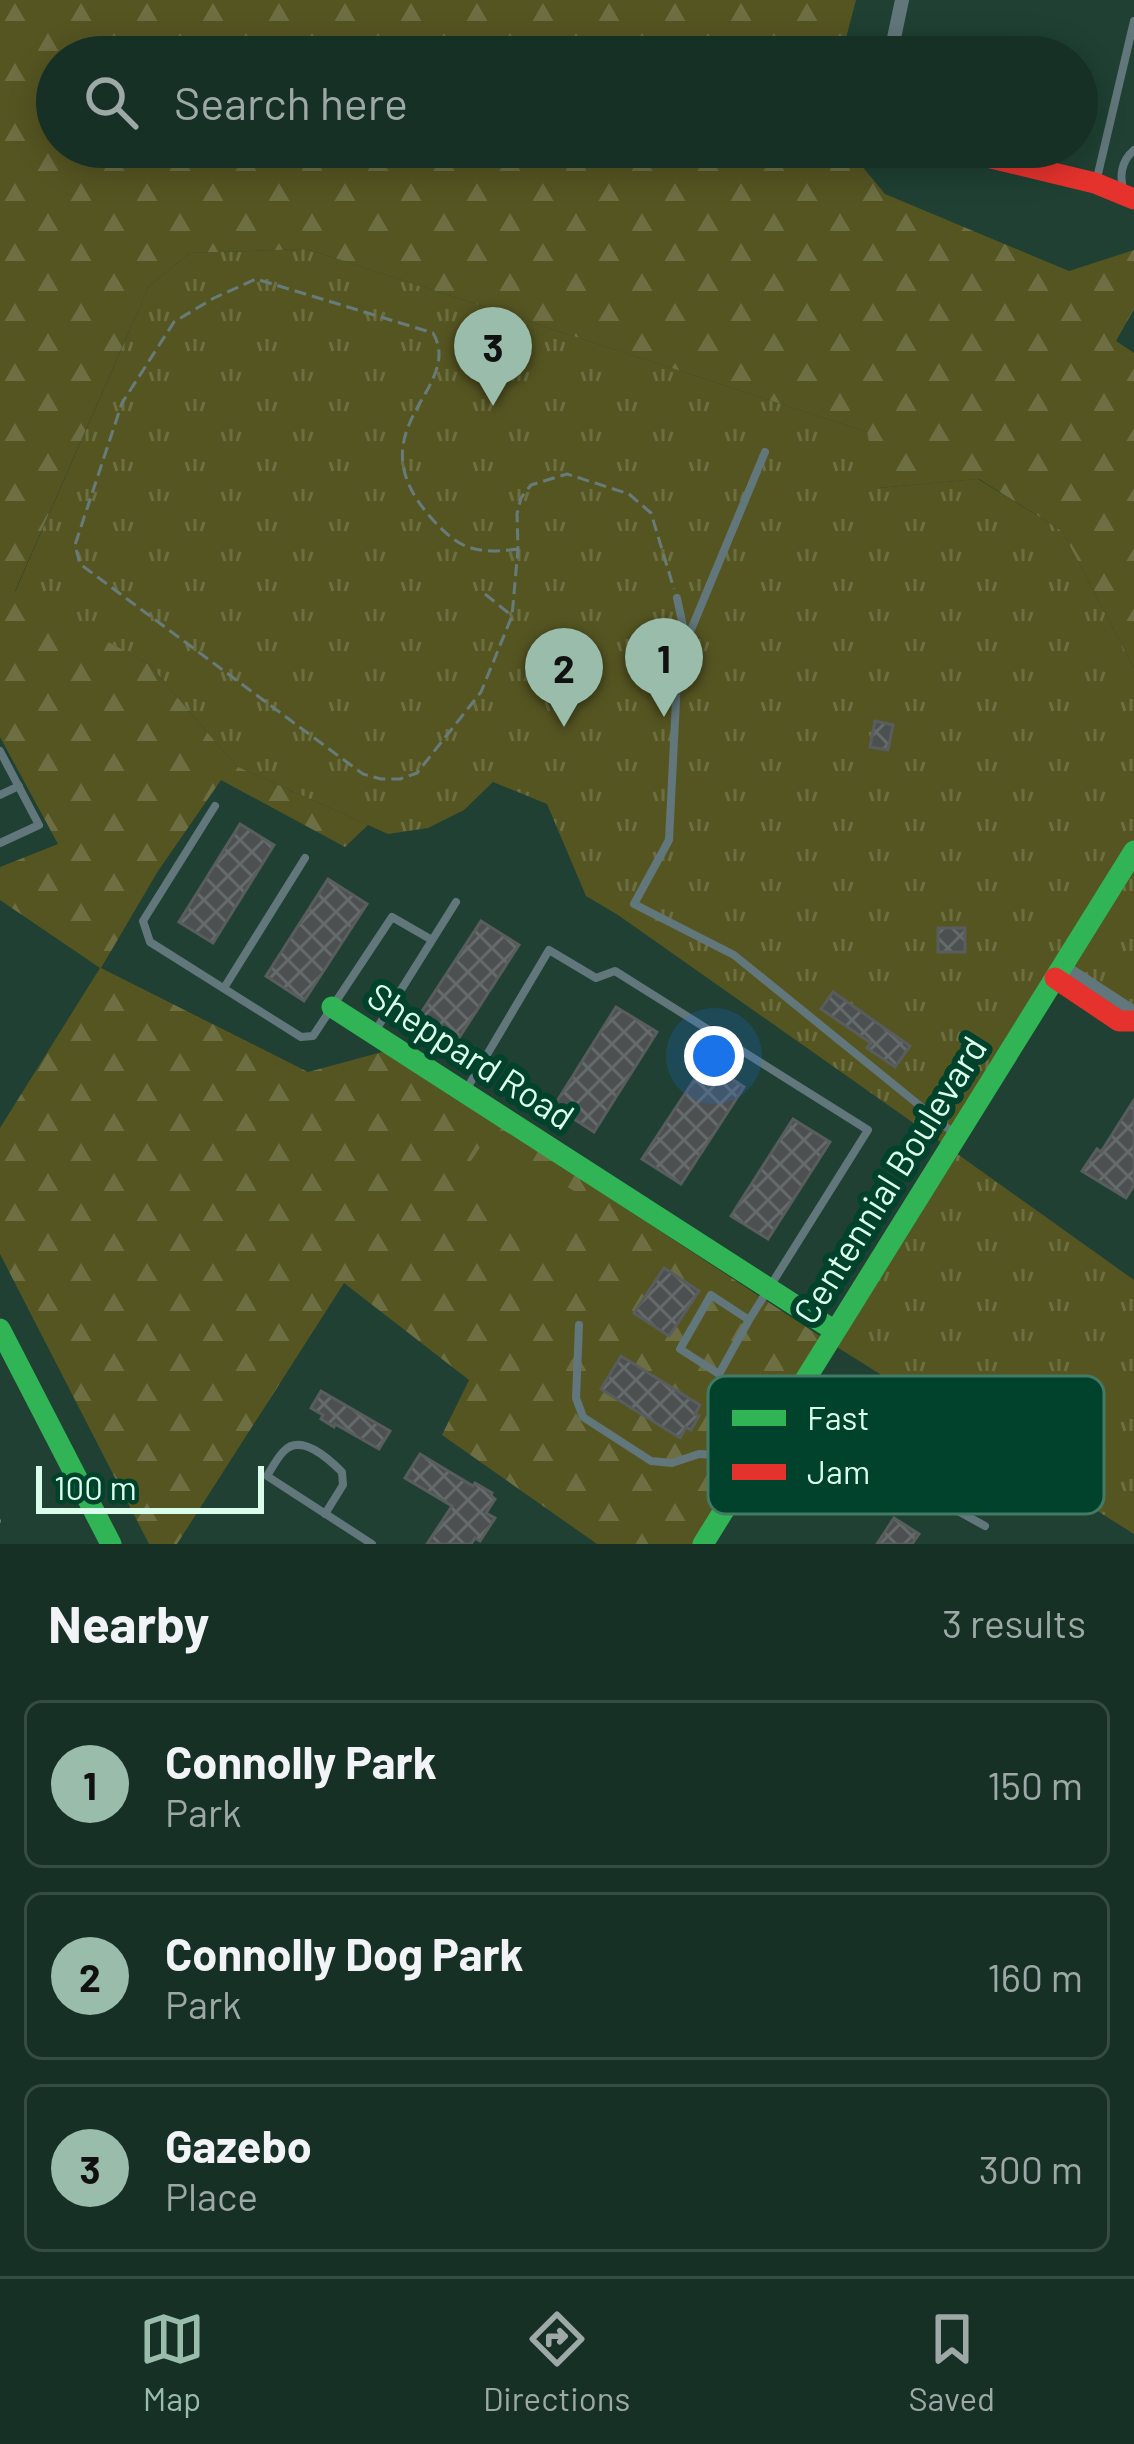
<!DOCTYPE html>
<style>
:root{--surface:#173026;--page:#20382e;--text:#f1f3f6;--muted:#9ea9a7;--line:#364b43;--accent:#99bcab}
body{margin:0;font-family:Barlow,sans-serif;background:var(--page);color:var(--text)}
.scale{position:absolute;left:36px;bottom:30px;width:228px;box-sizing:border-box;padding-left:12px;border:6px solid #dafeeb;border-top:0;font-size:33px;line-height:42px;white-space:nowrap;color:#dafeeb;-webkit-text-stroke:9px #01422c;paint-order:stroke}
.you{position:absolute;left:714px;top:1056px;width:42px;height:42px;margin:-30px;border:9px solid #fff;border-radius:50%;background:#1a73e8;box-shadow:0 0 0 18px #1a73e833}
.badge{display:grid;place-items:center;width:78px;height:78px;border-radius:50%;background:var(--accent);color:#111;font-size:39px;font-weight:700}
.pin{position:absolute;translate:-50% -99px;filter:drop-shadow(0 3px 6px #0008)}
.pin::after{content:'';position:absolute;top:63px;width:42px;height:36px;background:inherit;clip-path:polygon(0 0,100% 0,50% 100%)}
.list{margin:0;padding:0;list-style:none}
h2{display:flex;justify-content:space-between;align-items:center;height:156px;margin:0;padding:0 48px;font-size:51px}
h2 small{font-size:39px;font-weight:400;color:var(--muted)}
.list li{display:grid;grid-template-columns:78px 1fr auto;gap:36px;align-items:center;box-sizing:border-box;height:168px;margin:0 24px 24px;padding:0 24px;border:3px solid var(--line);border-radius:18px}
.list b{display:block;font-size:45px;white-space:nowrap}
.list p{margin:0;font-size:39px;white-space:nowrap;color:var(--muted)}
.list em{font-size:39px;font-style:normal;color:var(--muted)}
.icon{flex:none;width:66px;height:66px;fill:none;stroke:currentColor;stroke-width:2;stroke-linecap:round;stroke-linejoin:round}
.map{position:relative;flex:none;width:1134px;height:1544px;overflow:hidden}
.search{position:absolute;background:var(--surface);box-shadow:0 6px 30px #0003;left:36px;right:36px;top:36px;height:132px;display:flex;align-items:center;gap:30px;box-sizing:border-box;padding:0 42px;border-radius:66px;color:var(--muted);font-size:45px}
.sheet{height:732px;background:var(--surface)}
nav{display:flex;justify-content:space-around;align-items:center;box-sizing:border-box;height:168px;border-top:3px solid var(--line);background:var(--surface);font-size:33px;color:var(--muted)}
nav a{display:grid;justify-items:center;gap:6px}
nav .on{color:var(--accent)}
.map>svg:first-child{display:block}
.grass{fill:url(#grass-tufts)}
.forest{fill:url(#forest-firs)}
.garden{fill:#552}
.building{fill:url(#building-cross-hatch);stroke:#595d5e;stroke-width:3}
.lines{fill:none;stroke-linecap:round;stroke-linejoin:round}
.path{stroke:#677c7a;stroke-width:3;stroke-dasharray:12 6;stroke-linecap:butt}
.lane{stroke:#62777b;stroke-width:8}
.street{stroke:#62777b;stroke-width:14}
.fast{stroke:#30b455;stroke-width:21}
.jam{stroke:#e5322d;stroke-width:21}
.labels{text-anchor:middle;stroke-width:12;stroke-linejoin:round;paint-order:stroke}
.street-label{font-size:36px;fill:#dafeeb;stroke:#01422c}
.key{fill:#01422c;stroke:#427a65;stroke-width:3}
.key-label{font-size:33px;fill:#dafeeb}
</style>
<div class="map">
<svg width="1134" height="1544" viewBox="0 0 1134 1544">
<defs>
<pattern id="grass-tufts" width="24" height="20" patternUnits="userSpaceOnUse" patternTransform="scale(3)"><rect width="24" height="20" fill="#552"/><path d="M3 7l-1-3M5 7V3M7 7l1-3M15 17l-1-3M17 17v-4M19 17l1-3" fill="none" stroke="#6d6e42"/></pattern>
<pattern id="forest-firs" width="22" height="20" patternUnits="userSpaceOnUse" patternTransform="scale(3)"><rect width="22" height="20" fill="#552"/><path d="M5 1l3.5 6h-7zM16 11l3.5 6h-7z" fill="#6d6e42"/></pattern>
<pattern id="building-cross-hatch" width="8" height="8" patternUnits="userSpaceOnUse" patternTransform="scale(3)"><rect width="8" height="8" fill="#4c5051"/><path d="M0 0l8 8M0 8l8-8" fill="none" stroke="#656a6a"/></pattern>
</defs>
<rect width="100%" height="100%" fill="#1f4033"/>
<path class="grass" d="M307,249L867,432L878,488L978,479L1062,531L1134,668V1013L1062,967L949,1148L1134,1280V1534L829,1342L949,1148L618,915L586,896L547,804L493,782L464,810L428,828L388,834L236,766L149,664L15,592L149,286L190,253Z"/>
<path class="forest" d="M0,0H856L841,57H57V147H846L885,194L1069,271L1134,250V309L1116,341L1134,353V668L1062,531L979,479L877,488L867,432L307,249L190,253L149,286L15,591L149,664L236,766L368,825L345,847L221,780L158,871L101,968L308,1072L386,1051L829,1342L701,1544H597L442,1435L469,1380L344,1283L177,1544H149L0,1254V1128L100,968L0,900V867L58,844L0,737Z"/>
<path class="garden" d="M481,1146L512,1166L493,1194L462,1174Z
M513,1168L544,1187L526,1216L495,1196Z
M556,1180L587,1199L557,1248L526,1230Z"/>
<path class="building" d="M875,721L893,725L888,750L870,747Z
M240,824L274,845L213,943L179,922Z
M328,879L367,904L304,1001L266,976Z
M481,921L519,945L455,1044L417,1019Z
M938,928H965V952H938Z
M833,992L910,1046L895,1067L867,1048L871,1043L821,1009Z
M616,1007L657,1032L594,1132L554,1106Z
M706,1062L744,1087L681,1184L642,1159Z
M1134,1100V1185L1126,1198L1082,1171L1097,1149L1101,1152Z
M793,1119L830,1142L768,1239L731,1216Z
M664,1268L699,1291L669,1336L634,1313Z
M621,1356L700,1405L695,1414L699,1416L691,1430L686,1427L680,1438L601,1389Z
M321,1391L390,1431L379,1449L335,1424L334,1427L321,1419L323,1415L311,1408Z
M420,1454L473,1486L475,1483L492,1493L491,1496L495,1499L486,1513L495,1518L480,1541L475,1538L471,1544H427L452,1506L405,1478Z
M894,1518L919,1534L912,1544H877Z"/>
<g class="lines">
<path class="path" d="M518,549C479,554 461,551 434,521C349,429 466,390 433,333L256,279L214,298L174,322L122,403L75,545L80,564L348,763L363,774L381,779H400L417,773L481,692L512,616L518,549L517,514L521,498L531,485L567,474L629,494L651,513L674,589
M485,594L511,615
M0,1521H1"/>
<path class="lane" d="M1097,178L1134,21
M1124,192C1119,177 1121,161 1134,150
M765,452L678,661L669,840L634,904L734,955L956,1135
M677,598L686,640
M0,751L39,825L0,843
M0,795L19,786
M215,806L143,921L150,942L301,1037L313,1036L392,917L432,940
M224,988L305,858
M374,1033L456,902
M466,1090L549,950L596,978L615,971L868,1130L749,1320
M711,1295L749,1320L719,1374L680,1349Z
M579,1325L576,1398L583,1417L651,1461L672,1463L699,1454L718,1455L746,1472
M785,1415L985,1526
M325,1514L343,1485L342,1472C329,1459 301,1433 284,1451C277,1458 272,1468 267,1476L372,1544"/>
<path class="street" d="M890,57L902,0
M1062,966L1134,1013"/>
<path class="fast" d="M332,1007L835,1331
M0,1329L111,1544
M703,1544L1134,851"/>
<path class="jam" d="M945,147L1095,183L1134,199
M1055,978L1119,1021H1134"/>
</g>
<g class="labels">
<g class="street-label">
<text transform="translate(471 1056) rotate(33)" y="13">Sheppard Road</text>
<text transform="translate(890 1180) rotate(-58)" y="13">Centennial Boulevard</text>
</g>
</g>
<rect x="708" y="1376" width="396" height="138" rx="18" class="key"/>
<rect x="732" y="1410" width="54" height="16" fill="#30b455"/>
<rect x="732" y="1464" width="54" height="16" fill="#e5322d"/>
<g class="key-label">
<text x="807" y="1430">Fast</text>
<text x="807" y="1484">Jam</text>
</g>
</svg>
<div class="scale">100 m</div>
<div class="you"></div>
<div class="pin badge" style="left:664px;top:717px">1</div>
<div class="pin badge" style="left:564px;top:727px">2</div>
<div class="pin badge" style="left:493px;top:406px">3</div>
<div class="search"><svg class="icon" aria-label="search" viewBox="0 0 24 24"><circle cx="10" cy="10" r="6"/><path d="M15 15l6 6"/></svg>Search here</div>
</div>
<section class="sheet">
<h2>Nearby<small>3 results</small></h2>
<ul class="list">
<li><span class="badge">1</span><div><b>Connolly Park</b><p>Park</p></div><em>150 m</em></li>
<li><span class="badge">2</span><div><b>Connolly Dog Park</b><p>Park</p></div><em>160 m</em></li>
<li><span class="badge">3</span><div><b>Gazebo</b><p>Place</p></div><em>300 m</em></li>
</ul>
</section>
<nav>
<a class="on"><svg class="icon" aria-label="map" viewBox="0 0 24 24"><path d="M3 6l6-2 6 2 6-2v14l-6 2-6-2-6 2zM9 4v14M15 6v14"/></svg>Map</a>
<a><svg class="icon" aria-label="directions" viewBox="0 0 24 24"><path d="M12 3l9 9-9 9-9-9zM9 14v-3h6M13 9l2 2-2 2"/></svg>Directions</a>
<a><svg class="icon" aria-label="saved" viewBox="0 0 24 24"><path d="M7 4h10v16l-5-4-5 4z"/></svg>Saved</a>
</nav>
